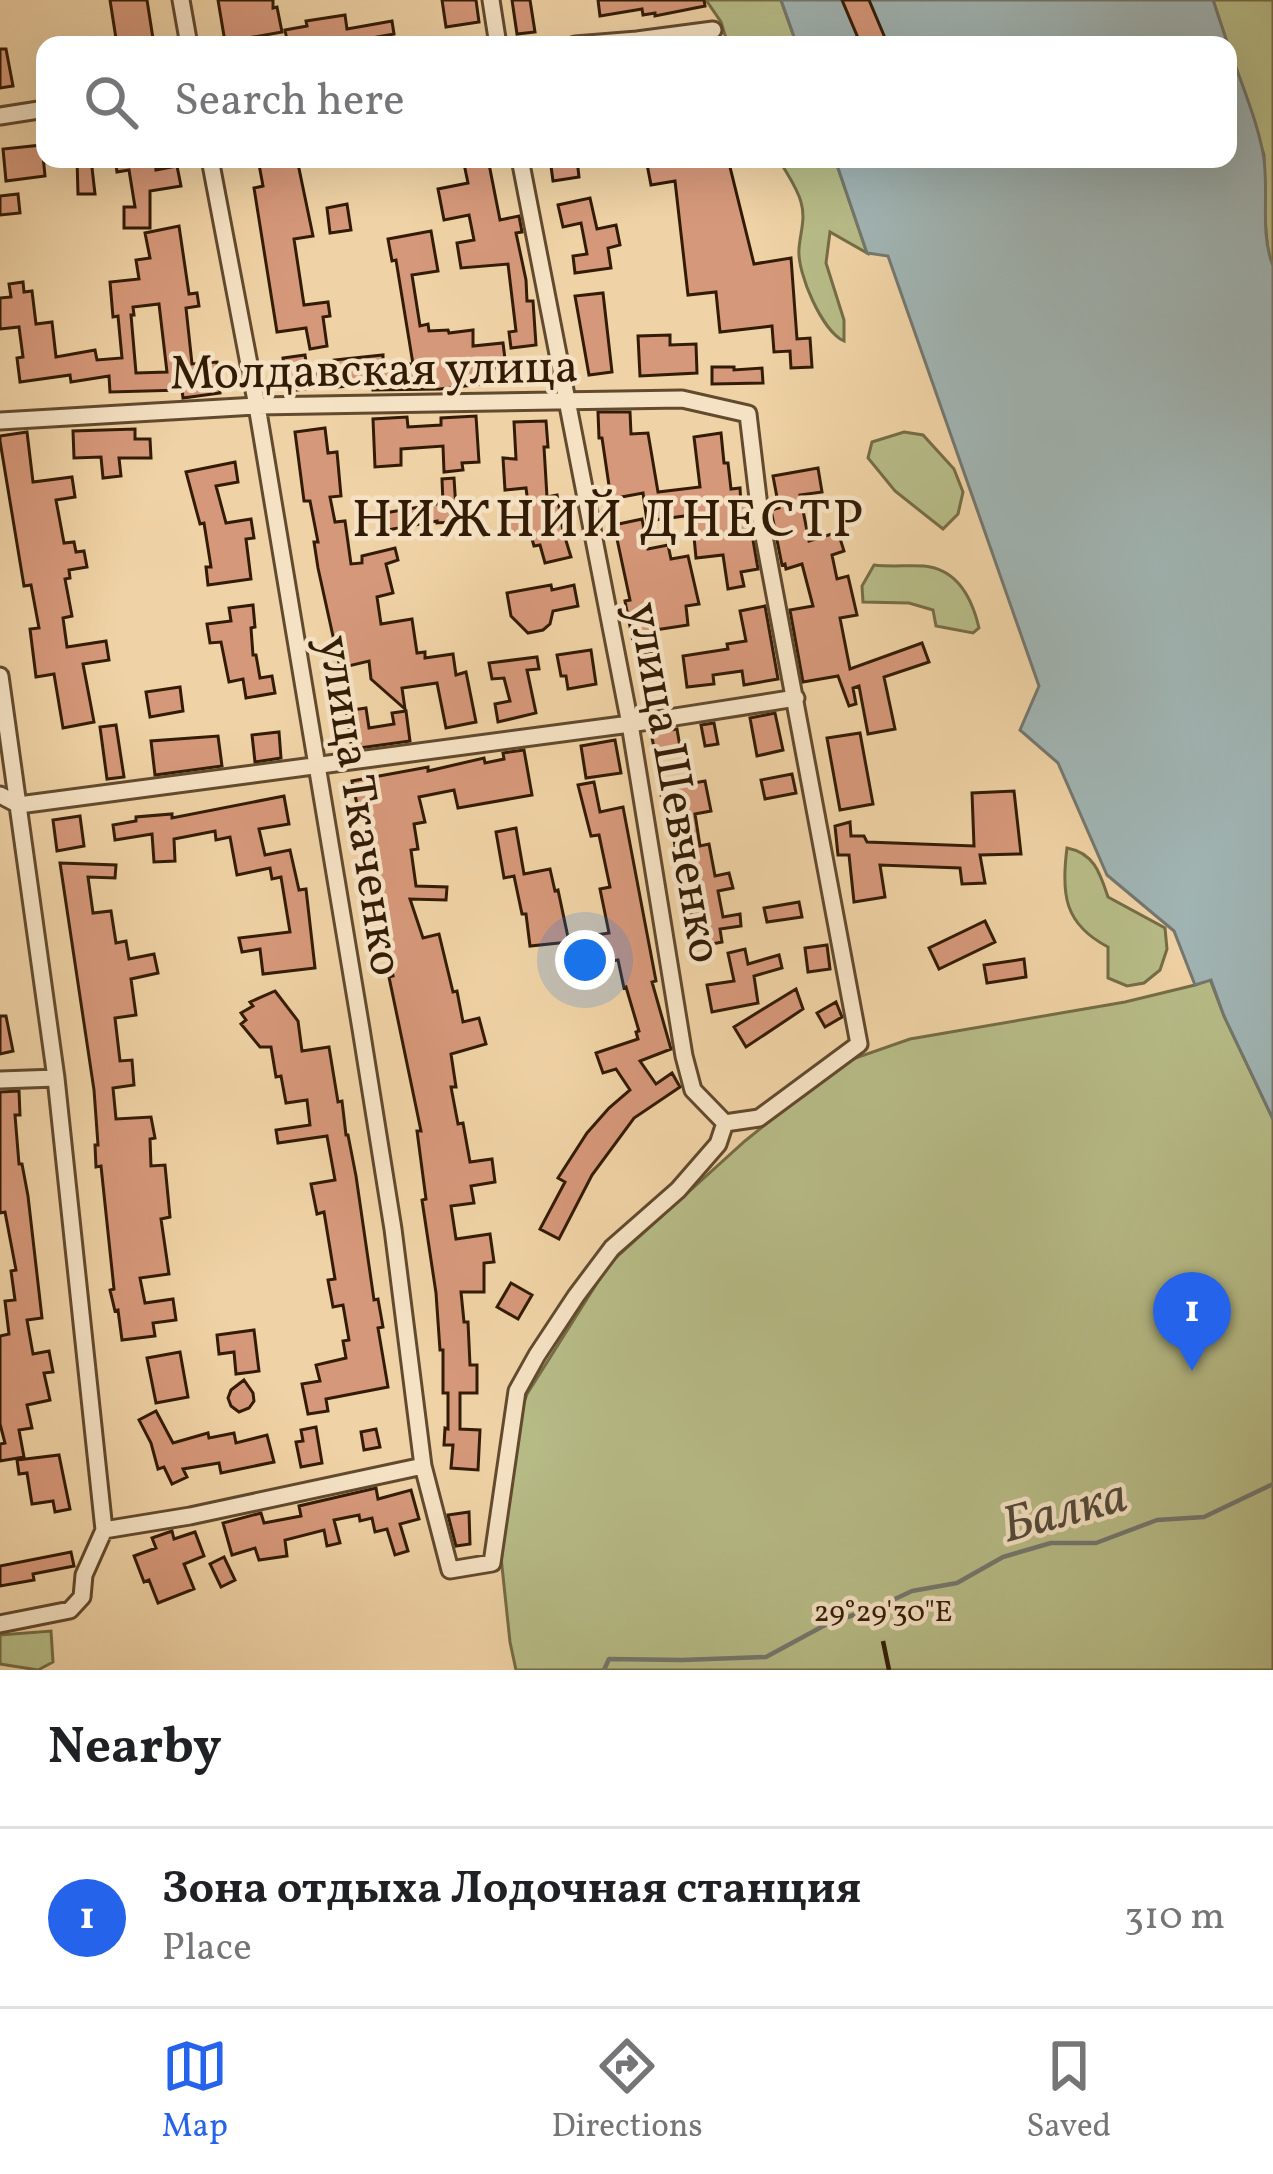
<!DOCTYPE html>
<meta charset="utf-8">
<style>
:root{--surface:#fff;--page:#f6f6f6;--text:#202124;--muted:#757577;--line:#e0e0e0;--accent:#2563eb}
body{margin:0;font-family:Vollkorn,serif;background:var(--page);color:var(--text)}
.you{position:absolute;left:585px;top:960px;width:42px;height:42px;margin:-30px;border:9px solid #fff;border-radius:50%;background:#1a73e8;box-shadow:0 0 0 18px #1a73e833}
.badge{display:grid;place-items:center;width:78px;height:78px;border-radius:50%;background:var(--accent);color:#fff;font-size:39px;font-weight:700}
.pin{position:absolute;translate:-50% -99px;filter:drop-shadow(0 3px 6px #0008)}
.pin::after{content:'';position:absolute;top:63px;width:42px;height:36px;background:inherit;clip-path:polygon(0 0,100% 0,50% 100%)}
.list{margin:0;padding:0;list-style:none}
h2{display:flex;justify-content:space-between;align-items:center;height:156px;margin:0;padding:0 48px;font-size:51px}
h2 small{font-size:39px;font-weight:400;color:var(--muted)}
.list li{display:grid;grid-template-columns:78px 1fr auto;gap:36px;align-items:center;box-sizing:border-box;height:180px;padding:0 48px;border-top:3px solid var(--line)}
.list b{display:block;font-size:45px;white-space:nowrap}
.list p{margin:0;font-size:39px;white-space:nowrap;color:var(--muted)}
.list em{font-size:39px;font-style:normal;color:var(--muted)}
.icon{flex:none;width:66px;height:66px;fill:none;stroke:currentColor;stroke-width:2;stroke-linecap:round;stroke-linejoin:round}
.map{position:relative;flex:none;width:1273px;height:1670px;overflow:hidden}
.search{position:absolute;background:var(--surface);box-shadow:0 12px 48px #0002;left:36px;right:36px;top:36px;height:132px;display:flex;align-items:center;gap:30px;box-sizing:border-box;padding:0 42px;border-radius:24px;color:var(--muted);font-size:45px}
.sheet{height:336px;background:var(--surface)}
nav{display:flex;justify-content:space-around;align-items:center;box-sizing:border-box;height:168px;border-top:3px solid var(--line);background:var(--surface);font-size:33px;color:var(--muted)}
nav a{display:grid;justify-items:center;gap:6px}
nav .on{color:var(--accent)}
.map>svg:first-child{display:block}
.green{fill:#b7bc87;stroke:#756c46;stroke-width:3}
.water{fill:#a0b4b3;stroke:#74776e;stroke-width:3}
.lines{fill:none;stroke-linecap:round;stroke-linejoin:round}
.stream{stroke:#74776e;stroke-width:4.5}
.building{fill:#d6987a;stroke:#331c06;stroke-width:3;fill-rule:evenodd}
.street-casing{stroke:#624a2e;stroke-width:21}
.street{stroke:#f5e2c4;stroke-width:15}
.ticks{fill:none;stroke:#331c06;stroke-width:4.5}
.labels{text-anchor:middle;stroke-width:9;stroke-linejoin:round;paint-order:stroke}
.street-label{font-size:48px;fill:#331c06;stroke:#f5e2c4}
.water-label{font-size:51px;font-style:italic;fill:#544a3a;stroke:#f5e2c4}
.quarter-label{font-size:54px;letter-spacing:3px;fill:#331c06;stroke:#f5e2c4}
.ticks-label{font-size:30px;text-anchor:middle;fill:#331c06;stroke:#f5e2c4;stroke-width:9;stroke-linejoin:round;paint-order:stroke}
</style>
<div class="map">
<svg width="1273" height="1670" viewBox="0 0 1273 1670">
<rect width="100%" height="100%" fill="#efd2a5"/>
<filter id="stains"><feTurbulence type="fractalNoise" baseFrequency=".00167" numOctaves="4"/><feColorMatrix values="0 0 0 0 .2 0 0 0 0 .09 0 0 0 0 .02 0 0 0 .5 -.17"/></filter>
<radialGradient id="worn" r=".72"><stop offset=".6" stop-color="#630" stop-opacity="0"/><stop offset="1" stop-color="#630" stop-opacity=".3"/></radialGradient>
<path class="green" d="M706,0H781L797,45H728L721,22Z
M1213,0H1273V266L1268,253L1264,208V155Z
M779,159H835L867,253L830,232L826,263L844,320V341C822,331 797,273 799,249C800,233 806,219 801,202C797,187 786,173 779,159Z
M904,432L923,435L954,469L963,492L958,514L943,529L895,491L868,458L872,442Z
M874,565C891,567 907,565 924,566C957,569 972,598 979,628L973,633L936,626L933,610L909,603L863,602L862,586Z
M1067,848C1094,853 1100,873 1108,897L1165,928L1167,949L1160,970L1144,983L1127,986L1108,978V947C1064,924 1061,894 1067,848Z
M1210,979L1224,1016L1273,1119V1670H516L510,1642L501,1557L519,1416L527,1394L609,1264L745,1141L841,1063L910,1039L1125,1002L1195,985Z
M51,1631L53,1662L38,1670L0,1664V1635Z"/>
<path class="water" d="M781,0H1213L1228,45H797Z
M1228,45C1240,80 1256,117 1263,153C1270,190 1259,230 1273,266V1119L1224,1016L1211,980L1195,985L1174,931L1107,875L1058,763L1020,730L1039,686L888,256L867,253L835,159H1228Z"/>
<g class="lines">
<path class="stream" d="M604,1670L609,1659L682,1660L766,1657L827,1624L880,1606L912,1591L957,1583L1003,1557L1051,1543H1096L1157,1520L1204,1517L1273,1484"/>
</g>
<path class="building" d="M110,0H147L154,45H117Z
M218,0H273V8L277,7L282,32L225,42Z
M442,0H476L479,22L446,27Z
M512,0H530L535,32L517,34Z
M598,0H704L705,6L655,16V13L643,15L642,9L600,16Z
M842,0H869L888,45H861Z
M345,15L347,29L392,21L394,34L349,42V45H288L285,30L307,26L306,21Z
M0,49H6L13,86L0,88Z
M42,145L45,176L6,181L3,149Z
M77,159H91L95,194H78Z
M115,159H155L156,170L177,166L181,186L150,191V228H124V207H135L129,170L117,172Z
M258,159H297L313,236L294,239L304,305L328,302L330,316L323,317L327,346L310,349L306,328L277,332L254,188L263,186Z
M463,159H488L500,220L519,216L522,232L516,233L526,280L527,301H533L536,345L511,348L509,332L516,331L508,264L461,268L457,243L474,240L469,215L444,220L438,189L468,183Z
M550,159H577L579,177L553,181Z
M646,159H728L754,264L791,258L797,339L810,338L812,367L791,368L790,351L774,352L772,326L720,332L716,292L688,295L675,181L651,185Z
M18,194L20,213L0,215V196Z
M590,198L597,229L616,225L620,245L608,248L611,268L575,273L573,256L587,254L581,223L563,227L558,205Z
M347,204L351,230L330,233L327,208Z
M179,226L189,294L197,293L199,306L186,308L192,364L217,362L220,393L183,398L182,390L110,392L109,376L71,382L70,375L20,382L17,358L23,357L19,327L0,329V298L11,297L9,284L23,282L24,292L32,291L36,324L52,322L56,357L95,350L97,360L122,358L118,316L113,317L110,282L139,279L136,260L150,258L145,233ZM159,304L167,372L136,373L131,315H134L133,307Z
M431,231L438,271L412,275L420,326L428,324L429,331L448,330L449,333L473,330V346L503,343L506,367L489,369L491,383L440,389L373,390V384L336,387V385L288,391L283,358L305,355L308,375L335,372L334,360L383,355V364H413L396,260L392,261L388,239Z
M603,293L612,372L589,375L575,296Z
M670,335V345L696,344L697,373L640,376L638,336Z
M712,367H734V370L762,368L763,383L712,384Z
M598,412H630L631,434L648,433L658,492L700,487L694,437L721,433L724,463H728L731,489L740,488L741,505H747L758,569L741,572L744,586L728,589L723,555L696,558L692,515L647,521L643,493L611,499L602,438H599Z
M476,416L479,462L462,463L463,470L444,472L443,446L401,449V465L375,467L373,419L407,417L408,427L441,425V418Z
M546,421L548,447H544L547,497L557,495L563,531L571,557L545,563L540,545L534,546L530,532L509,536L506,522L530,518L526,488L505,490L503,458L516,459L514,422Z
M325,428L328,453L337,452L341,496L330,497L335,522L345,521L351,564L362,563V556L395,548L398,560L386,564L393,593L377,597L381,624L412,619L417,653L425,652V658L453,654L456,675L466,672L476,722L446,728L437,683L402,688L405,709L371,679L369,661L340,668L318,568L314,542H318L310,501H304L295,432Z
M135,429V439H150L151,458H119L121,476L103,478L101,457L74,458L73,431Z
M27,432L33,482L72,477L75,497L56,500L64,543L74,542L76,552L84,551L87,567L69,570L70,578L65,579L72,616L63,618L67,647L106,641L109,660L83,664L94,722L63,728L54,674L36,677L30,629L39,628L31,585L24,586L0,441V436Z
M235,462L238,482L216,486L226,523L251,519L254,538L246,539L251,579L208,585L206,567H211L204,523L200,524L186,472Z
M818,468L822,492L800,495L809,541L838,532L844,551L832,555L837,579L848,576L857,615L840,618L850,669L922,643L929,662L884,677L895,729L868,734L859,686L853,688L856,704L849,706L838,676L803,682L790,610L813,606L802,564L786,569L785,564L782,565L771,510L779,508L773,476Z
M454,478L456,509H465L466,521L437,523V521L382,531L379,514L443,503L442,479Z
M642,519L648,549L668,545L671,559L688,556L699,604L686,606L688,625L655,630L660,651L636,657L625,601L630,600L614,525Z
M551,585L552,590L574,585L578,606L553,611L550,624L543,630L528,633L511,616L507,593Z
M253,605L255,627L251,628L253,655H256L260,678L272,676L275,693L246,698L243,679L229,682L221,642L210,643L207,624L231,621L229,608Z
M765,606L778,679L744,685L742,671L713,675L714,684L687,687L683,656L728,649L727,644L746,641L740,611Z
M591,650L596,684L568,689L566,676H561L557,655Z
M537,657L539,669L527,670L536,713L498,722L495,704L510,701L504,678L492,679L489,663Z
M180,687L183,711L150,717L146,692Z
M366,708L369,728L394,724L392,713L406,711L410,741L352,749L346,711Z
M775,713L783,750L757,756L750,718Z
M714,723L718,744L705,746L701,725Z
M116,725L124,777L107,779L100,727Z
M677,729L681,753L656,757L651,733Z
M279,732L281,758L255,762L252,735Z
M860,733L873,804L840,810L827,738Z
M218,736L222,766L155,775L151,741Z
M615,740L621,773L586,778L581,746Z
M524,750L532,795L458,808L454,790L419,797L425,822L414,824L418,849L411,850L416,886L447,887L446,900L410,899L423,938L439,934L453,992L457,991L463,1022L479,1018L486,1044L451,1054L456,1087H451L458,1124L463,1123L470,1162L492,1159L495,1182L471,1186L474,1203L451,1206L456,1239L490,1234L494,1262L484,1263V1292H461L464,1322H468L470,1365H477V1393H460V1429L480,1430L478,1470L451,1468L453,1445H444L445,1428L448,1429V1393H443V1350H440L436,1293L422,1200L426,1199L417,1131H421L389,977L393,976L387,946H390L379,915L367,834L361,808L358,809L352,781L428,767V771L484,758L485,763L504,759L503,753Z
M792,774L796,793L765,799L761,780Z
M705,781L711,811L695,814L700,846L709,844L715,876L729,873L733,888L718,891L723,917L740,914L741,926L720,929L722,942L697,947L690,909L681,882L668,804L663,805L660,789Z
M594,782L600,812L623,807L656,981L652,982L671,1049L640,1061L656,1084L672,1073L680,1087L634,1118L592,1175L559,1239L540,1229L565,1182L558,1178L587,1133L609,1108L630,1090L616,1069L603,1073L596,1053L638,1039L636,1032L639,1031L626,987L624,988L618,960L612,961L609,946L585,950L583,937L609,933L600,889L610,887L599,835L591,836L578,785Z
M1014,791L1021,854L980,855L985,883L962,884L960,868L880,865L885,897L854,902L849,855H838L835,826L850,822L851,836H864L867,842L974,846L972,793Z
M284,796L289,824L259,829L265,855L290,850L299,890L306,889L315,968L263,974L260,949L242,952L239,938L290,932L281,877L272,879L270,868L237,875L230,837L216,840L215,831L174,839L175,861L154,862L152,834L115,840L113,825L136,821V817L172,814V818Z
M80,816L84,846L57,851L53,820Z
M516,828L524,874L550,869L555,891L558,890L569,942L530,946L526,914H522L514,876L504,878L496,832Z
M60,863L116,865L115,878L88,877L93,913L111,911L116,943L126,941L129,959L154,954L158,973L131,979L136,1015L115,1018L120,1061L132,1060L134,1085L113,1088L116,1119L151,1117L155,1138L150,1139L151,1166L165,1165L170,1217L161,1219L169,1274L140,1278L145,1303L173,1299L176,1320L153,1323L155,1336L122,1340L118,1310L115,1311L110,1290L114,1289L101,1166L96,1167L95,1145H98L94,1090Z
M799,902L802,917L767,922L764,908Z
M985,921L995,942L939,969L929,948Z
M827,945L830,969L808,972L805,948Z
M745,949L748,964L779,955L782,968L754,976L758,1003L712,1012L707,985L734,981L728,953Z
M1024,959L1026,977L987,983L984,965Z
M796,989L803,1009L746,1047L734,1027Z
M275,991L298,1021L302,1051L329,1047L338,1102L342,1101L346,1135H348L356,1176L374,1300L378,1299L383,1327L378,1328L388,1387L326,1399L328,1411L308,1414L302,1384L320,1381L316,1365L346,1358L343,1341L349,1340L343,1305L333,1307L328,1280L335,1279L324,1212L317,1214L311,1184L335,1180L327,1136L278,1143L276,1130L310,1125L307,1100L286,1103L281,1076L276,1077L271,1047H260L241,1024L246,1020L241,1013L253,1006L250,1002Z
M836,1002L842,1017L825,1027L817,1013Z
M0,1016H6L13,1051L0,1054Z
M19,1091L20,1115H15L19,1164H22L28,1196L42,1318L27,1320L33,1354L49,1351L53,1372L44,1373L50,1400L27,1405L32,1428L19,1430L24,1457L0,1461V1444L5,1443L0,1424V1336L9,1334L5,1301L15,1300L11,1271L16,1270L5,1212L0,1213V1092Z
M511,1283L532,1295L518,1319L497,1307Z
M1186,1295L1193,1319L1177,1323L1170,1300Z
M254,1330L259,1371L236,1374L234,1352L219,1354L217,1335Z
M180,1352L188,1397L156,1403L147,1358Z
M244,1380L253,1393L254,1401L249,1408L239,1412L231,1406L228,1398L231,1390Z
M156,1411L173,1443L208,1433L209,1438L234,1433L236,1443L267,1435L274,1462L221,1473L219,1463L183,1469L187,1477L172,1484L164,1467L158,1469L151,1443L139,1420Z
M316,1427L322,1463L301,1467L296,1442L303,1441L301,1430Z
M376,1429L380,1447L364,1450L361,1432Z
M59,1455L70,1509L55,1512L53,1501L32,1504L27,1473L19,1474L17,1460Z
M376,1488L378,1499L411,1490L419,1519L400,1524L408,1551L395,1555L387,1529L375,1532L372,1518L360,1521L359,1515L334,1520L340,1543L327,1546L324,1530L285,1540L287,1556L259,1560L255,1548L232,1555L223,1523L261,1513L264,1523L301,1516L299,1506Z
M469,1512L470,1544L456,1546L448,1515Z
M172,1531L174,1539L195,1532L204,1556L184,1564L194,1589L158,1603L149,1580L144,1582L134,1556L156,1548L152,1538Z
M71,1552L74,1566L33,1574L34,1580L0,1586V1566Z
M224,1557L235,1580L221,1587L210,1564Z"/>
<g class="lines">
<g class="street-casing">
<path id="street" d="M181,0L189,45
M491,0L498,45
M575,45L637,40L713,30
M0,116L45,109
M210,159L257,406L361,1029L393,1229L423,1466L450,1570L492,1563L517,1391L537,1355L576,1296L612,1248L678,1190L718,1144L725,1123
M520,159L630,724L684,1056L693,1090L725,1123
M0,421L257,406L682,399L748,414L760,515L859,1044L759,1118L725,1123
M0,676L56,1078L104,1530
M0,795L19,805L630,724L796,698
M0,1080L56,1078
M0,1624L70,1610L82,1597L84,1575L104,1530L190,1516L423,1466"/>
</g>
<use href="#street" class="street"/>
</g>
<path class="ticks" d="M883,1641L889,1670"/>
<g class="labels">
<g class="street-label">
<text transform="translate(374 368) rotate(-1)" y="17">Молдавская улица</text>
<text transform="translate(677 782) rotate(80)" y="17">улица Шевченко</text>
<text transform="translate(363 805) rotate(81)" y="17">улица Ткаченко</text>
</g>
<g class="water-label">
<text transform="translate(1064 1508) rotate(-15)" y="18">Балка</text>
</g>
<g class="quarter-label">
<text x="609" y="536">НИЖНИЙ ДНЕСТР</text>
</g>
</g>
<g class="ticks-label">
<text x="883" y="1621">29°29'30"E</text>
</g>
<rect width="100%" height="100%" filter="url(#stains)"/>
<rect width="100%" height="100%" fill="url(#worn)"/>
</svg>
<div class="you"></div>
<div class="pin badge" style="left:1192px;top:1371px">1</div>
<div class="search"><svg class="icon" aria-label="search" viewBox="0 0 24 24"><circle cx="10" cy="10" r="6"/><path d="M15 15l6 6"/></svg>Search here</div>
</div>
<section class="sheet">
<h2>Nearby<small></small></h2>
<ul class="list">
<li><span class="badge">1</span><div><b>Зона отдыха Лодочная станция</b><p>Place</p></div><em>310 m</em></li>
</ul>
</section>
<nav>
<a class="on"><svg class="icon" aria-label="map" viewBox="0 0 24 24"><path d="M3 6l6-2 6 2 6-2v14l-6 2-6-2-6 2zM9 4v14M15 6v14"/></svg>Map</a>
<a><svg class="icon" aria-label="directions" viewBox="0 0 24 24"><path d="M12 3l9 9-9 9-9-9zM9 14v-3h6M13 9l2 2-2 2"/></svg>Directions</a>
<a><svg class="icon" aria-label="saved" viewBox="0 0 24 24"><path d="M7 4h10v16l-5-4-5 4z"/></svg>Saved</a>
</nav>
